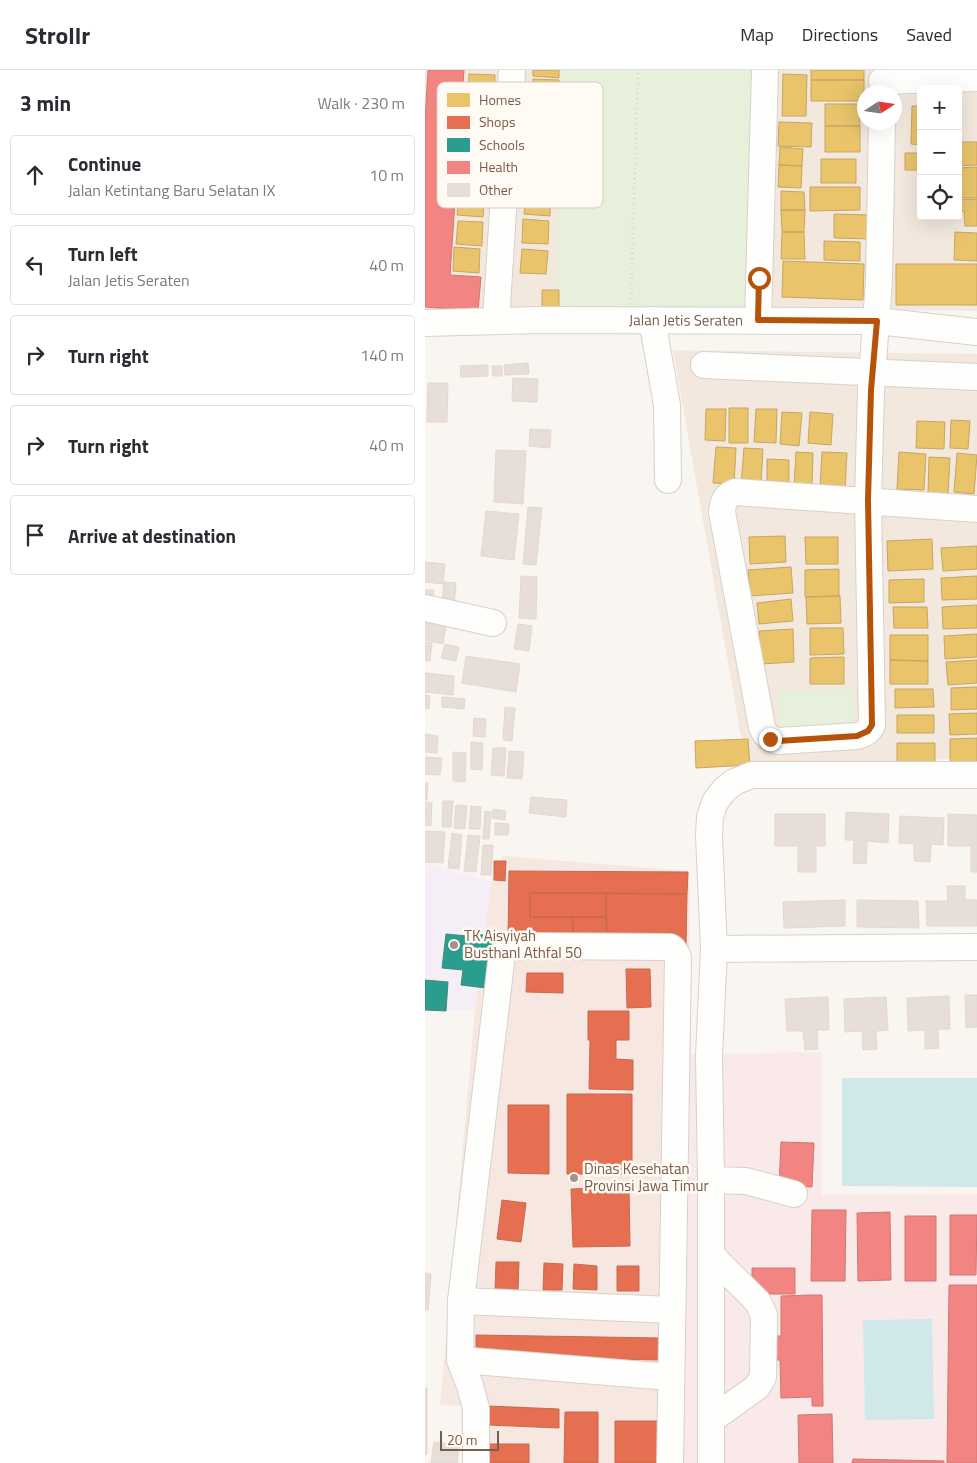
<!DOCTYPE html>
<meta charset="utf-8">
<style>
:root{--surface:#fff;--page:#f7f7f7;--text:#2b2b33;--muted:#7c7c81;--line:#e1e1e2}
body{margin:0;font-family:"Titillium Web",sans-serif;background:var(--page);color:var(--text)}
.controls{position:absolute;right:15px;top:15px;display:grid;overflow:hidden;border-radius:5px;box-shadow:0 5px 20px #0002}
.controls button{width:45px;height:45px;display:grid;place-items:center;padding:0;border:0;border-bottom:1px solid var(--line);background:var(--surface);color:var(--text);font:25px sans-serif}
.compass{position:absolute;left:432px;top:15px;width:45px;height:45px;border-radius:50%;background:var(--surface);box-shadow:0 5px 20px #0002;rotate:78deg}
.scale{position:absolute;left:15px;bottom:12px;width:59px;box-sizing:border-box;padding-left:5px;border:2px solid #7a5c4d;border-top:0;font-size:14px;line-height:18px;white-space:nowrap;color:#7a5c4d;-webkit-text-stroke:4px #fffaf3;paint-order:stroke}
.stop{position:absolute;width:15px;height:15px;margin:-11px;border:4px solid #b45309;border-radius:50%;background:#fff}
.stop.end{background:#b45309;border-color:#fff;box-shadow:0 1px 5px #0008}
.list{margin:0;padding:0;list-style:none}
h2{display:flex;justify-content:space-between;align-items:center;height:65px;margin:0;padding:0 20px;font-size:21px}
h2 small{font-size:16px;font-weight:400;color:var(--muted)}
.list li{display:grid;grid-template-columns:32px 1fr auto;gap:15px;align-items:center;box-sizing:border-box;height:80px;margin:0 10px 10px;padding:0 10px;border:1px solid var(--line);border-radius:5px}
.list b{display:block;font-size:19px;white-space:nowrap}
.list p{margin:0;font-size:16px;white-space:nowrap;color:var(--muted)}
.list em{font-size:16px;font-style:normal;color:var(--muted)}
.icon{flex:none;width:28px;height:28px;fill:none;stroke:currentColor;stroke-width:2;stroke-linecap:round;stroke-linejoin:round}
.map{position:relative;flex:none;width:552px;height:1393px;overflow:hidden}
header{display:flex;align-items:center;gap:30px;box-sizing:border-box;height:70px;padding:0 25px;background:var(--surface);border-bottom:1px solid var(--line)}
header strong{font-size:24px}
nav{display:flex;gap:28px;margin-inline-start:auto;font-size:18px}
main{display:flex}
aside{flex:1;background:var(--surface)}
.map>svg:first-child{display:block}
.residential{fill:#f2e8de;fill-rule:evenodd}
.commercial{fill:#f6e8e1}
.education{fill:#f6eef6}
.medical{fill:#fae9e9}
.green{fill:#e7f0db}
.water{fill:#d0e8ea}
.homes{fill:#e9c46a;stroke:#c8a561}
.shops{fill:#e76f51;stroke:#c66950}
.schools{fill:#2a9d8f;stroke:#428a7b}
.health{fill:#f28482;stroke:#ce7872}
.building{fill:#e6ded7;stroke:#e2d8d2}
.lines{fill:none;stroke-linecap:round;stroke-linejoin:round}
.minor-casing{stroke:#d7d1cb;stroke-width:28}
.path{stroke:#dcd5d0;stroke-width:3;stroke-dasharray:1 4;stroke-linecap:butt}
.minor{stroke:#fefefd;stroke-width:26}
.route{stroke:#b45309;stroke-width:6}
.poi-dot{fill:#a69286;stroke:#fffaf3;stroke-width:2}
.labels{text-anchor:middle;stroke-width:5;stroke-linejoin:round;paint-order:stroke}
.street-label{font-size:15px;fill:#7a5c4d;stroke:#fffaf3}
.poi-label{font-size:15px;fill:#7a5c4d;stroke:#fffaf3;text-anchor:start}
.key{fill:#fffaf3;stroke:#d7cbc1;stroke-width:1}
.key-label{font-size:14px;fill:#7a5c4d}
</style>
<header>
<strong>Strollr</strong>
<nav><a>Map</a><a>Directions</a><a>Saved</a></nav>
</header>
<main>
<aside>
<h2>3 min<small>Walk · 230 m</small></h2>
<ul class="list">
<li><svg class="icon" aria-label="ahead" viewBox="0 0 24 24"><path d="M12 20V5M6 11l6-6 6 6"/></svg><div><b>Continue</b><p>Jalan Ketintang Baru Selatan IX</p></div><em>10 m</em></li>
<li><svg class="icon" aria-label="left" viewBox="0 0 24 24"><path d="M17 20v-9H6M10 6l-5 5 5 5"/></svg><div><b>Turn left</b><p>Jalan Jetis Seraten</p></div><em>40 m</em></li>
<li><svg class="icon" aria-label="right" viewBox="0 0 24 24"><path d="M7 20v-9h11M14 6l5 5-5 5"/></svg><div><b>Turn right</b></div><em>140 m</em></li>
<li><svg class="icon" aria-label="right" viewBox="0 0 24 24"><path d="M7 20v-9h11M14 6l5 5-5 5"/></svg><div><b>Turn right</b></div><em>40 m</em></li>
<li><svg class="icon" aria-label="arrive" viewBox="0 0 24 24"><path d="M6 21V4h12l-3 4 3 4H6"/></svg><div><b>Arrive at destination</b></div></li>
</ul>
</aside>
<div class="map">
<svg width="552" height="1393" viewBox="0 0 552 1393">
<rect width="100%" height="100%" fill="#f9f5f0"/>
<path class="residential" d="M0,0H136L131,247H0Z
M331,0H552V241L325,239ZM496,19H533V146H496ZM440,22H470V52H440Z
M248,280L552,284V688L325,697L315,661Z"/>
<path class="commercial" d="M78,786L264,801L266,984L260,1233V1393H37L36,1336L15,1335L50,941L66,811Z"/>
<path class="education" d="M0,794L66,811L50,941L0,939Z"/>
<path class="medical" d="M397,982V1125L552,1124V1393H260V1233L266,984Z"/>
<path class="green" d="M136,0H331L325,239L131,247Z
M428,618L430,656L355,661L353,622Z"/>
<path class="water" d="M417,1008H552V1117L417,1116Z
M507,1249L509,1349L440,1350L438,1250Z"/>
<path class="homes" d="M108,0H134V8L108,6Z
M386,0H439V10H386Z
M44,4L70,5L69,29L43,28Z
M358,4L382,5L381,46H357Z
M108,9L134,10L132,34L106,32Z
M386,10H439V31H386Z
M400,34H434L435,56H400Z
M487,36H496V75L486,74Z
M354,52L387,53L386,77L353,76Z
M400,56H435V82H400Z
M534,72H552V95L534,96Z
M355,77L378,79L377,96L354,95Z
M480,83H496V100H480Z
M396,89H431V113H396Z
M354,95L377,96L376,118L353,117Z
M552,97V128H533V98Z
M385,117H435V140L385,141Z
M101,121L126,122L125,146L99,144Z
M356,121L379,122L380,140H356Z
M34,122L60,123L58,147L32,145Z
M552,129V156H540L539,141L533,142V130Z
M356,140H380L379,162H357Z
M409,144L448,145L447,169L409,168Z
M98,149L124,151L123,174L97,173Z
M33,151L58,152L57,176L31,174Z
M357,162H379L380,189H356Z
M530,162L552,163V191L529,190Z
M399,171L435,172V191L399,190Z
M29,177L55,179L54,203L28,201Z
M97,179L123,181L121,204L95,203Z
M358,191L439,194L438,230L357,227Z
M471,194H552V235H471Z
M117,220H134V239H117Z
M304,338H323V373H304Z
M281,339H301L300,371L280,370Z
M331,339H352L351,373L329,372Z
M357,342L377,343L374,376L355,374Z
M385,342L408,344L406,375L383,373Z
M526,350L545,351L543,379L525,378Z
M492,351L520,352L519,379L491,378Z
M291,377L311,378L309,414L288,413Z
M319,378L338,379L336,415L316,414Z
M371,382L388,383L387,416L369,415Z
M397,382L422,383L420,420L395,418Z
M474,382L501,384L499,420L472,419Z
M532,383L552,385L549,424L529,422Z
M504,387L525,388L523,425L503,424Z
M342,389L364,390V412L342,411Z
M360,466L361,492L325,494L324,467Z
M380,467H413V494H381Z
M507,469L508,499L463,501L462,471Z
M552,476V499L518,501L516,478Z
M366,497L368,523L325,526L323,500Z
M414,499V526L380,527V500Z
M552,506V529L517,530L516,508Z
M499,509V532L464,533V510Z
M415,526L416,553L382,554L381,527Z
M366,529L368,551L334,554L332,533Z
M552,535V558L518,559L517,537Z
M468,537H502L503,558H469Z
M385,558H418L419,584L385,585Z
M368,559L369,592L336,594L334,561Z
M552,564V587L520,589L519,566Z
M465,565H503V591L465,590Z
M419,587V614H385V588Z
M465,590L503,591V614H465Z
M552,590V613L523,615L521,592Z
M552,617V639L526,640V618Z
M470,619H508L509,637L470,638Z
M552,643V664L525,665L524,644Z
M472,645H509V663H472Z
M552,668V695H525V669Z
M323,669L325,695L271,698L270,671Z
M472,673H510V693H472Z"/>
<path class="shops" d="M69,791H81L80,811L69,810Z
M84,801L263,802L262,824L105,823V847H148V869H83Z
M105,823H181V847H105Z
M181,823L262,824L261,876L182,875Z
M148,847H181L182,875H148Z
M201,899H225L226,937L202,938Z
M102,903H138V923L101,922Z
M163,941H204V970H191V989L208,990V1020L164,1019L165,970H163Z
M142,1024H207V1104H142Z
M83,1035H124V1104L83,1103Z
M204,1117L205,1176L148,1177L146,1119Z
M77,1130L101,1133L96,1172L72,1169Z
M71,1192H94L93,1222H70Z
M119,1193L138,1194L137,1220H118Z
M149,1194L172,1196V1220L148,1219Z
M192,1196H214V1221H192Z
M51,1265L236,1268V1290L51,1287Z
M63,1336L134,1339V1358L63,1355Z
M140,1342H173V1393H139Z
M190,1351H240V1393H190Z
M61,1374H104V1393H61Z"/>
<path class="schools" d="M42,863L67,866L61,918L36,915L38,900L17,898L21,864L42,866Z
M0,910L23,912L21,941L0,940Z"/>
<path class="health" d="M3,0H39L25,205L56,207L53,241L0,237V50Z
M356,1072L389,1073L387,1117L354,1116Z
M387,1140H421L420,1211H386Z
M465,1142L466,1210L433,1211L432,1143Z
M525,1145H552L551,1205H525Z
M480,1146H511V1211H480Z
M327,1198H370V1224H327Z
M524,1215H552V1393H522Z
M387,1225H397L398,1336H387V1327L356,1328L355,1290H350V1266H356V1226Z
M407,1344L408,1393H374L373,1345Z
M428,1389L519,1391V1393H427Z"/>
<path class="building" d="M103,293L104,304L80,305L79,295Z
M63,295V306L36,307L35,296Z
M67,296H77V306H68Z
M88,308L113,309L112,332L87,331Z
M3,313H23L22,352H2Z
M105,359L126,360L125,378L104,376Z
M71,380L101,381L98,434L69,432Z
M103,437L117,438L111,495L98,494Z
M61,441L94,444L89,490L56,486Z
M0,492L20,494L18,514L0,512Z
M96,506L112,507L111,549L94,548Z
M19,512L31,513L29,537L17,535Z
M0,520H9L8,531H0Z
M0,552L21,556L18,574L0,570Z
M93,554L107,556L104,581L89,579Z
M0,572L7,573L5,591H0Z
M20,574L34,577L31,591L16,588Z
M41,586L95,594L91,622L37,613Z
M0,603L29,606L28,625L0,622Z
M0,625L5,626L4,639L0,638Z
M17,627L40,629L39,639L17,637Z
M80,637L90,638L87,671L78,670Z
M49,648L61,649L60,667L48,666Z
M0,664L13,666L12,683L0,682Z
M46,672L58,673L57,700L46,699Z
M68,678H81L79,706L66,705Z
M84,681L99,682L97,709L82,708Z
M28,682L41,683L40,712L28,711Z
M0,687L17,688L15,705L0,704Z
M0,713H3L2,730H0Z
M106,727L142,730L141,747L104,743Z
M18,731H28L26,757H17Z
M0,732L7,733L6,756L0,755Z
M31,735L42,736L40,759L29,758Z
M46,736L56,737L55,759H44Z
M68,739L81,741L80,750L67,748Z
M60,741L66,742L64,769H58Z
M421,742L464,744L463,773L442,771L441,794L428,793L429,770H420Z
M350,744H400V776H391V802H373V776H350Z
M523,744L552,745V802H546V776H523Z
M475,746L519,748L518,775L506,774L505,792L489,791V774L474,773Z
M70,753L84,754L83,765H70Z
M0,761L20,762L18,793L0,792Z
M27,763L37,765L34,799L23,798Z
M43,765L55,766L51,802L39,801Z
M58,775H68L66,805H56Z
M522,816H540V830H552V856H502L501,831H523Z
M420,830V856L359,858L358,832Z
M432,830L493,831L494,858L432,857Z
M540,925H552V957L541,958Z
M524,926L525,959H513L514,978L500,979V960L483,961L482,928Z
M403,927L404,960H392L393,979L380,980L378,961H362L360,929Z
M461,927L463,960L451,961L452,979L438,980L437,961L420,962L419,929Z
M0,1203L6,1204L3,1240H0Z
M0,1318H2V1384H0Z
M9,1372L34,1376L32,1393H6Z"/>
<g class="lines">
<g class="minor-casing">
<g id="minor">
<path d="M457,11L552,8"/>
<path d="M457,52L454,211L446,320L443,430L447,655C444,662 439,664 432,666L353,671C344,669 340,665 337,657L297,442C298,432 300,426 310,422L552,439"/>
<path d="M227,250L242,335L243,410"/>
<path d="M333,250L340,0"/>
<path d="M71,251L87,0"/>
<path id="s1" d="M0,253L116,250L452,251L552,262"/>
<path d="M279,295L552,307"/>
<path d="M0,538L68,553"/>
<path d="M289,879L552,877"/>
<path d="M286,1110L321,1111L369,1124"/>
<path d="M36,1231L246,1240"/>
<path d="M35,1290L245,1307"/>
<path d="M286,1350L332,1317L338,1307L339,1245L333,1232L286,1185"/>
<path d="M51,1393V1338L45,1316L35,1290L36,1231L77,884C83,876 93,877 103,876L245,877L248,879L253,887L245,1393"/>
<path d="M286,1393V1110L284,986L289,879L284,766L285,747L290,732L299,720L309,712L327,705H552"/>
</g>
</g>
<path class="path" d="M206,229L213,0"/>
<use href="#minor" class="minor"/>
</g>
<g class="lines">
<path class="route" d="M334,208L333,250L452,251L446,320L443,430L447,655L443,661L432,666L353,671L345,669"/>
</g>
<g class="poi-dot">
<circle cx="29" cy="875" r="5"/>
<circle cx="149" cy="1108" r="5"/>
</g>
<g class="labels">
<g class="street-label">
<text dy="5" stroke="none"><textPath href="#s1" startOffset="261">Jalan Jetis Seraten</textPath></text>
</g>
<g class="poi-label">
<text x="39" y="871">TK Aisyiyah<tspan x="39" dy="17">Busthanl Athfal 50</tspan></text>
<text x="159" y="1104">Dinas Kesehatan<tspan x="159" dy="17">Provinsi Jawa Timur</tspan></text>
</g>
</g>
<rect x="12" y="12" width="166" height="126" rx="8" class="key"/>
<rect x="22" y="23" width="23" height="14" fill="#e9c46a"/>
<rect x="22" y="46" width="23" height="13" fill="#e76f51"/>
<rect x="22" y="68" width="23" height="14" fill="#2a9d8f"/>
<rect x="22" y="91" width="23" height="13" fill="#f28482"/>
<rect x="22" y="113" width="23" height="14" fill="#e6ded7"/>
<g class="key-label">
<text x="54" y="35">Homes</text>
<text x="54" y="57">Shops</text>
<text x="54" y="80">Schools</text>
<text x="54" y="102">Health</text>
<text x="54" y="125">Other</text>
</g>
</svg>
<div class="controls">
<button>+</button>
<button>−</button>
<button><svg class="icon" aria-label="locate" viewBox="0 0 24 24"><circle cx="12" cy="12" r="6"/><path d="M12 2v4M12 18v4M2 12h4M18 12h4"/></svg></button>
</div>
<svg class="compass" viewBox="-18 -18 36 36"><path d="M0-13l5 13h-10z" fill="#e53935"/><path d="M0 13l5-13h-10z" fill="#7c7c81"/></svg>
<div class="scale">20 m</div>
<div class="stop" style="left:334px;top:208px"></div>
<div class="stop end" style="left:345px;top:669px"></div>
</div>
</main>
